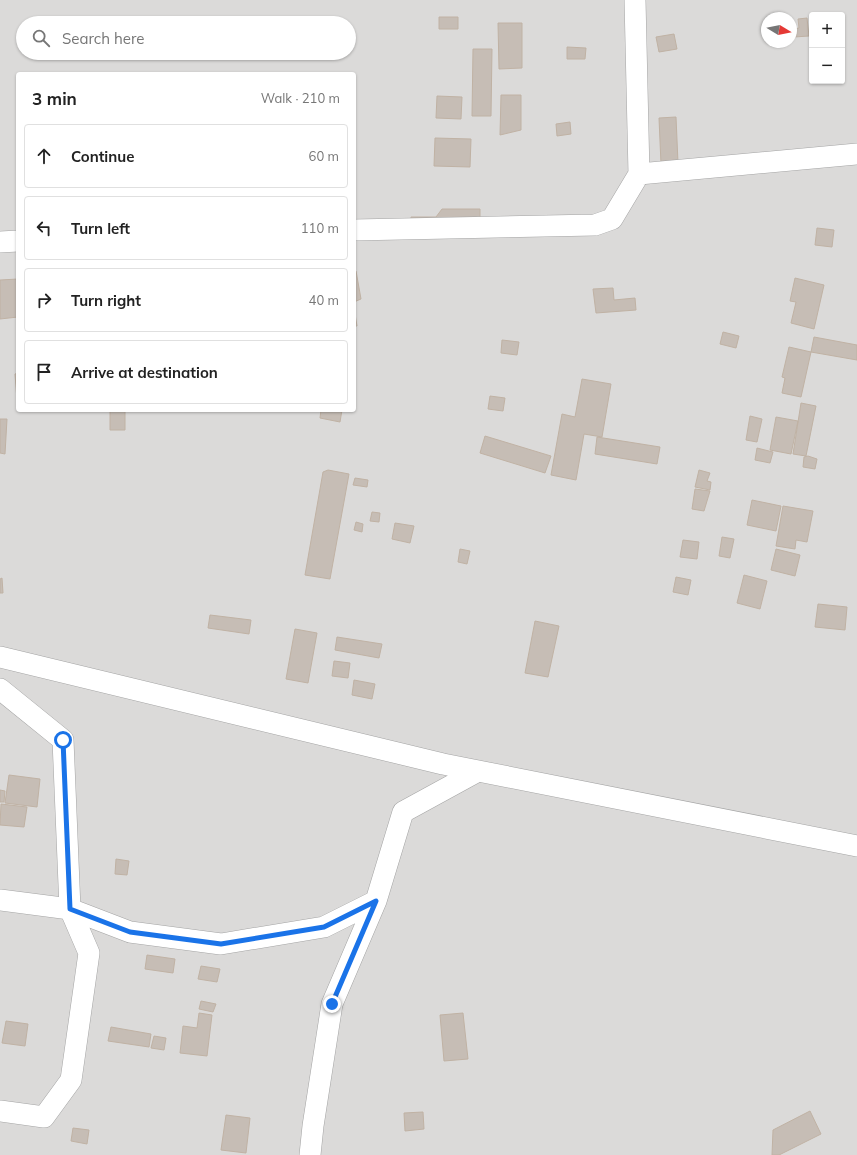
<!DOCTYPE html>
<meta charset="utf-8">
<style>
:root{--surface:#fff;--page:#f6f6f6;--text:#222;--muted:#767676;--line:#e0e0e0}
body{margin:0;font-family:Mulish,sans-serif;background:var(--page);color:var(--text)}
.controls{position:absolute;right:12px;top:12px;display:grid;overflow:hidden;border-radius:4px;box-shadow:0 1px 3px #0004}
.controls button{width:36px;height:36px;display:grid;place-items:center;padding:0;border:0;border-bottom:1px solid var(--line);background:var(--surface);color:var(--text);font:20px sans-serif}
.compass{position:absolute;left:761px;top:12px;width:36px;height:36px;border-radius:50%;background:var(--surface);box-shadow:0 1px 3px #0004;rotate:100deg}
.stop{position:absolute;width:12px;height:12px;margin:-9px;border:3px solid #1a73e8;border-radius:50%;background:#fff}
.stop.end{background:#1a73e8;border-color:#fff;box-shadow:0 1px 4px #0008}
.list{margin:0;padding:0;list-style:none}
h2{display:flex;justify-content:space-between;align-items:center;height:52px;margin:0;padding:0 16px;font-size:17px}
h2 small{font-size:13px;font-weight:400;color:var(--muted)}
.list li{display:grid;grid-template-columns:26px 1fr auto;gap:12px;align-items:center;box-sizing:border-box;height:64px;margin:0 8px 8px;padding:0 8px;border:1px solid var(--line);border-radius:4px}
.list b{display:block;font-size:15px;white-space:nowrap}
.list em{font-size:13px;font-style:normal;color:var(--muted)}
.icon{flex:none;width:22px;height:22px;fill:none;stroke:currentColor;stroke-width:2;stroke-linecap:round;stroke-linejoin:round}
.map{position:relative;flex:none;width:857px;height:1155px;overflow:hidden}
.search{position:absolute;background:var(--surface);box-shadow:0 1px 3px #0004;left:16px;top:16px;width:340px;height:44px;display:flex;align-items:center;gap:10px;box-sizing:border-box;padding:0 14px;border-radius:22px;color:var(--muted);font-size:15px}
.panel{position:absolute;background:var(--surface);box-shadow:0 1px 3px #0004;left:16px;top:72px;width:340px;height:340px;border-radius:4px}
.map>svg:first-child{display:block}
.residential{fill:#dbdad9;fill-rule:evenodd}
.building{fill:#c6bdb5;stroke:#c0b2a4}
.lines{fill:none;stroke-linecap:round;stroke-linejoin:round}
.minor-casing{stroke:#a4a4a4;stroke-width:22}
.minor{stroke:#fff;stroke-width:21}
.route{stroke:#1a73e8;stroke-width:5}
</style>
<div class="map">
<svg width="857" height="1155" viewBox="0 0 857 1155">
<rect width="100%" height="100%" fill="#eeebe2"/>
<path class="residential" d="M0,0H857V1155H0ZM812,15H842V81H812ZM767,18H791V42H767ZM23,23H349V53H23ZM18,74H354V410H18Z"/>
<path class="building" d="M439,17H458V29H439Z
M807,18L809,36L794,37V29L799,28L798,19Z
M498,23H522V68L499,69Z
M674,34L677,49L659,52L656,37Z
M567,47L586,48L585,59H567Z
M473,49H492L491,116H472Z
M501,95H521V130L500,135Z
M437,96L462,97L461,119L436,118Z
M676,117L678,163L661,164L659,118Z
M570,122L571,134L557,136L556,124Z
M435,138L471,139L470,167L434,166Z
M442,209H480V225L411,226V217H436Z
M817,228L834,230L832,247L815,245Z
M356,271L361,299L354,302V272Z
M795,278L824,285L814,329L791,323L796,302L790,301Z
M18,279V317L0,319V280Z
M613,288L614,300L635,298L636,310L596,313L593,289Z
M354,308L357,326H354Z
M723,332L739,336L736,348L720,344Z
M814,337L857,345V360L811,352Z
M502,340L519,342L517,355L501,353Z
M789,347L811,352L801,397L782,393L785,378L782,377Z
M18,373V400H17L15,374Z
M582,379L611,384L602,437L584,434L576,480L551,475L562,414L575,417Z
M490,396L505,398L503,411L488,409Z
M801,403L816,406L806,456L793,454Z
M110,410H125V430H110Z
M321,410H342L340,422L320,418Z
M750,416L762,419L757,442L746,440Z
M776,417L798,421L791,454L770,450Z
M0,419H7L5,454L0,453Z
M485,436L551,456L545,473L480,453Z
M597,437L660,447L657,464L595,454Z
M757,448L773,452L770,463L755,460Z
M808,456L817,459L815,469L803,467L804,457Z
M328,470L349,474L330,579L305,575L323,472Z
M699,470L710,473L707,481L711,482L710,490L695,487Z
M355,478L368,480L367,487L353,485Z
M695,489L710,491L704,511L692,509Z
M752,500L781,506L776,531L747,525Z
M783,506L813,511L807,542L796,540L795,549L776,546Z
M372,512L380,513L379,522L370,521Z
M356,522L363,524L362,532L354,530Z
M395,523L414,526L410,543L392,539Z
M722,537L734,539L730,558L719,556Z
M683,540L699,542L697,559L680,557Z
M460,549L470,551L467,564L458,562Z
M776,549L800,555L795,576L771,570Z
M744,575L767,581L760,609L737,603Z
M676,577L691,580L688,595L673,592Z
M2,578L3,593H0V579Z
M818,604L847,607L845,630L815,627Z
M210,615L251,620L249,634L208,628Z
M535,621L559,626L548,677L525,673Z
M295,629L317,633L308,683L286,679Z
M337,637L382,644L379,658L335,650Z
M334,661L350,663L348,678L332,676Z
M354,680L375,684L372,699L352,695Z
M9,775L40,779L37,807L5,803Z
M0,790L5,791L4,802H0Z
M1,804L27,807L24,827L0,825Z
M116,859L129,861L127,875L115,874Z
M147,955L175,959L173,973L145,969Z
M201,966L220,969L217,982L198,979Z
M201,1001L216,1004L213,1012L199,1009Z
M199,1013L212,1015L207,1056L180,1053L183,1026L197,1028Z
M463,1013L468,1059L444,1061L440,1015Z
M6,1021L28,1024L25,1046L2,1043Z
M111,1027L151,1034L149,1047L108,1041Z
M154,1036L166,1038L164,1050L151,1048Z
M810,1111L821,1134L779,1155H772L773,1130Z
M423,1112L424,1129L405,1131L404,1113Z
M226,1115L250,1118L246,1153L221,1150Z
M73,1128L89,1130L87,1144L71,1141Z"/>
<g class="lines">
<g class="minor-casing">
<path id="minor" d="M639,174L857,154
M354,230L595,225L612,219L639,174L635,0
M0,242L18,241
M0,657L443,764L857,846
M0,689L63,740L70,909L0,900
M0,1111L44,1117L71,1080L89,953L70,909L130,932L221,944L324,927L376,901
M310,1155L313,1126L332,1004L376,901L403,812L478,771"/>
</g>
<use href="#minor" class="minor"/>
</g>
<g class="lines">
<path class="route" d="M63,740L70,909L130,932L221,944L324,927L376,901L332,1004"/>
</g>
</svg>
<div class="controls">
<button>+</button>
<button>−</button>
</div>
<svg class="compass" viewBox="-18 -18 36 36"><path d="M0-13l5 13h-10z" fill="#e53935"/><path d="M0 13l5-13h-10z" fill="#767676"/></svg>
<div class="stop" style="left:63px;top:740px"></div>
<div class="stop end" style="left:332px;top:1004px"></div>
<div class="search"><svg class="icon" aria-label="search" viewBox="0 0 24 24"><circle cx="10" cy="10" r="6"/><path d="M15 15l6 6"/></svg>Search here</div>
<section class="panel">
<h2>3 min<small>Walk · 210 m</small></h2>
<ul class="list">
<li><svg class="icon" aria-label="ahead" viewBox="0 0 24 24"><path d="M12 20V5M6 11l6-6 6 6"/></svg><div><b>Continue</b></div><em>60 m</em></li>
<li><svg class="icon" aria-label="left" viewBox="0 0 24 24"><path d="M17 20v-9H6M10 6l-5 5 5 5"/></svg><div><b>Turn left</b></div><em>110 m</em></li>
<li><svg class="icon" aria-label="right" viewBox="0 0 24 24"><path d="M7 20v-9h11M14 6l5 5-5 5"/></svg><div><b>Turn right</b></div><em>40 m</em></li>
<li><svg class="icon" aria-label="arrive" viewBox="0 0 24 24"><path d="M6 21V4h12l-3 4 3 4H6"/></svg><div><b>Arrive at destination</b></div></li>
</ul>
</section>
</div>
